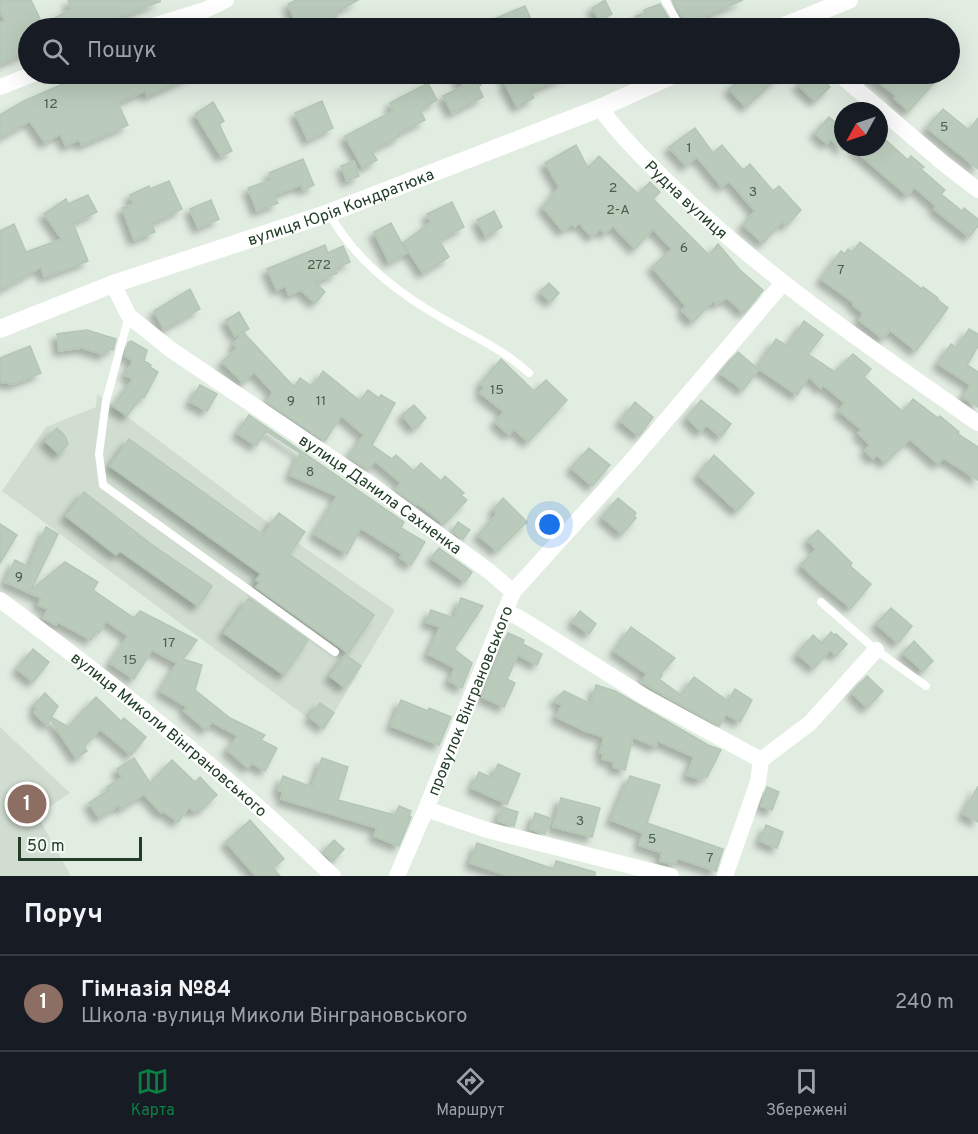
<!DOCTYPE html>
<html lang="uk">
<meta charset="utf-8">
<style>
:root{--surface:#171b24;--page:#242831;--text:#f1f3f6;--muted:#9ea1a6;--line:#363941;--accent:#0b8043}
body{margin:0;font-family:Overpass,sans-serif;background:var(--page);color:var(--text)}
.compass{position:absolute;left:834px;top:102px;width:54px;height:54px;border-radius:50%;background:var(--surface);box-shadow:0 6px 24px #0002;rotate:230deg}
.scale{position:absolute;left:18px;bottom:15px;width:124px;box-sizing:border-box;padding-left:6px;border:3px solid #223e27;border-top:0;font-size:16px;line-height:21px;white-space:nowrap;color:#223e27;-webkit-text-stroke:4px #f3f9f3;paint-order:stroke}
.you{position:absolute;left:550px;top:525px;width:21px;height:21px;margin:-15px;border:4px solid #fff;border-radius:50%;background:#1a73e8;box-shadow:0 0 0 9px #1a73e833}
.badge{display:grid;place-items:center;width:39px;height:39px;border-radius:50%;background:var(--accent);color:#fff;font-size:20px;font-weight:700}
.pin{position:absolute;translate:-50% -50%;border:3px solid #fff;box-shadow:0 2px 6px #0006}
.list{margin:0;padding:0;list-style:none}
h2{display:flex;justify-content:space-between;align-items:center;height:78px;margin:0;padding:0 24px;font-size:26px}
h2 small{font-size:20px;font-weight:400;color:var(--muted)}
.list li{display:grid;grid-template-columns:39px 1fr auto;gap:18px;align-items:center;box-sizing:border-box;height:96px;padding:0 24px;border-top:2px solid var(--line)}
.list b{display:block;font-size:22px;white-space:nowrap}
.list p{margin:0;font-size:20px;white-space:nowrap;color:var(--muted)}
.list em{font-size:20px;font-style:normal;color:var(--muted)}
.icon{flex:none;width:33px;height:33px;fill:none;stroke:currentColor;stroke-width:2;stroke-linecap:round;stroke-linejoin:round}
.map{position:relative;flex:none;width:978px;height:876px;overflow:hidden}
.search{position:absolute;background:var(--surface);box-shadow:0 6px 24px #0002;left:18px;right:18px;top:18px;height:66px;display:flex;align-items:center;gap:15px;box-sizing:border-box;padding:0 21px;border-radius:33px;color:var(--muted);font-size:22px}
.sheet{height:174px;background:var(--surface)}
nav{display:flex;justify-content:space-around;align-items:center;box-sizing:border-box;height:84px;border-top:2px solid var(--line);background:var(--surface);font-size:16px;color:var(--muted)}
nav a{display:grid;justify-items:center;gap:3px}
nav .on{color:var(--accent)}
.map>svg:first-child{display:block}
.built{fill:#d0ddd0}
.building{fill:#bacbbb;stroke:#b4c6b5;stroke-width:1.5;filter:url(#shadow)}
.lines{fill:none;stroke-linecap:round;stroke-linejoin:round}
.service{stroke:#fff;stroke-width:8}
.minor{stroke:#fff;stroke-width:16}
.tertiary{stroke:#fff;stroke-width:18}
.labels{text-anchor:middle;stroke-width:4.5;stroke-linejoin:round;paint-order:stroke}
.number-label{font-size:14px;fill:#48614c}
.street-label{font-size:16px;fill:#223e27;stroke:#f3f9f3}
</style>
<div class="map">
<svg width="978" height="876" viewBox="0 0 978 876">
<defs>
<filter id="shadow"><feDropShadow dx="-5.5" dy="5.5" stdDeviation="3" flood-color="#0004"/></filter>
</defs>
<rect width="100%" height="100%" fill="#e2ede2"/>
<path class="built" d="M97,394L270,524L395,610L324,730L2,491L46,427L96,407Z
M0,727L70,793L37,815L71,876H0Z"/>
<path class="building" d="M0,0H31L43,25L71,9L68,0L161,1L92,28H28V52L0,64V23L5,21L0,11Z
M296,0H358L335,13L337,16L314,28H306L304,23L297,26L288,4Z
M605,0L612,14L600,21L592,8Z
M672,0H743L686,24Z
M660,4L674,28H641L636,16L645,13L644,10Z
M525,6L535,28H474L513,11Z
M86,74H195L147,96L145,91L118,103L128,125L82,145L79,140L66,146L60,134L45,143L30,121L0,138V115L24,101Z
M456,74H475L481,85L478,86L483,97L452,113L443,96L463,86Z
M503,74H570L530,91L534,98L517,107L505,84L508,83Z
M746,74H781L746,107L729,89Z
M809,74H816L830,87L815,101L798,85Z
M868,74H941L909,111L894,98L896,96Z
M428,83L437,100L420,110L425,120L399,133L400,136L378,147L372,152L377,160L363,168L345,136L393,111L390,103Z
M322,101L333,128L308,140L295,113Z
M213,102L224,121L219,124L232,151L221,156L195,114Z
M943,109L969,130L978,118V169L927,128Z
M829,117L843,129V150L831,139L827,144L815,133Z
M695,128L713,153L722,145L743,170L750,164L773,191L779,186L801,210L786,226L782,222L763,243L743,225L755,211L729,181L722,187L697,157L686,166L669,147Z
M879,134L908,160L911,156L924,167L921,169L945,190L941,194L962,211L964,208L978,219V226L969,237L934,209L936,206L914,187L908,196L851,147H879Z
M576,145L588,168L599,156L638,194L650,182L660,192L653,199L709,255L718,244L740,270L763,290L744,313L727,298L716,304L713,301L693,322L682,311L686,306L652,267L672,249L653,229L635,249L613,226L605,234L600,229L592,237L579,223L575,227L572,224L563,231L543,207L559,187L545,163Z
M303,159L314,185L303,190L301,185L274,195L278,203L257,211L248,188L271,180L269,173Z
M354,161L359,176L347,181L341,166Z
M169,181L182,209L152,223L155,232L134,240L122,208L133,204L130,195L149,186L150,189Z
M88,195L97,212L73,223L88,261L44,277L41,267L0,290V231L14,224L26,252L62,239L44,214L66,199L68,204Z
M211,200L219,219L198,228L190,209Z
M452,202L464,227L439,240L449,257L423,273L403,243L431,222L427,214Z
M494,211L502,227L486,237L477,220Z
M391,223L407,253L389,262L374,232Z
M860,242L922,289L923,287L938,298L937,299L948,308L916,351L890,330L883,339L859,320L863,313L853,305L854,303L821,279L841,251L845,254L848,249L852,252Z
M325,245L328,253L343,246L350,262L335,268L337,273L315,282L325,292L315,303L301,290L289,295L285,286L277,290L267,269Z
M549,283L559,293L551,302L540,292Z
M190,289L200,309L164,329L154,311Z
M239,312L249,329L235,336L226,320Z
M804,321L823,335L808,354L835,372L853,354L871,369L864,377L903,412L913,399L938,418L940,416L959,432L958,434L978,447V480L944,458L938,464L910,439L885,463L877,455L873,459L865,450L870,445L858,433L862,430L839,411L845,403L823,385L821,388L809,377L797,395L759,369L743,390L720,373L738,352L757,368L776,339L787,346Z
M969,329L978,334V346L967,365L978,372V407L963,397L971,385L938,364L951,344L957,348Z
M87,330L116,339L113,350L107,348L105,355L82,348L59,351L57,334Z
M244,333L294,387L300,378L313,387L323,371L360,401L368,390L379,398L381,395L395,403L372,445L392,459L396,455L414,471L421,463L441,481L445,476L464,493L461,495L467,500L444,524L417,503L416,505L395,490L401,483L375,461L368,470L348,457L364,435L343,417L341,416L325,441L267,402L273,392L254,372L243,383L222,362L237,348L233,344Z
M131,341L147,350L144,361L151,365L150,367L158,372L144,398L142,396L127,416L113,406L133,379L125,375L133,361L125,356L128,343Z
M30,346L41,373L13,384L0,382V358Z
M501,359L534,391L546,380L567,400L528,442L514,429L509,435L495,422L504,412L480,393L484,388L480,384Z
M200,385L217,394L207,411L190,402Z
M701,400L731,424L721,437L706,425L701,432L687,418Z
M635,402L653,417L639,436L620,421Z
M414,405L426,418L416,428L414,426L413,428L402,415Z
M249,415L404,522L401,528L425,542L411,565L400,558L402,554L361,528L347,554L314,534L337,496L290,475L300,453L266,431L256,446L237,433Z
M57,428L65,436L68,444L59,454L45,441Z
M129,439L263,535L279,513L305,532L289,554L374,615L348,653L256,587L260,582L256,580L261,574L110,466Z
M589,448L610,465L592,486L571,468Z
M714,455L754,493L737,511L698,475Z
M84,492L151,544L212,586L198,606L120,551L116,555L66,516Z
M503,498L527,522L497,551L478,535L497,514L493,510Z
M618,498L636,513L634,516L636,518L622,534L602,517Z
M458,522L470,530L463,539L452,531Z
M0,524L17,535L0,563Z
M46,527L58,534L31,590L65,562L98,582L93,590L134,618L140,611L197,640L183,659L202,665L195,690L230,718L265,735L261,740L277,748L265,771L252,763L248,768L227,750L238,736L212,722L206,730L184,711L187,707L160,691L177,663L152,650L134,679L110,663L128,636L106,621L99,633L96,631L91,640L58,622L56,625L43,618L48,609L38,605L41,598L5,582L15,560L29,567Z
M818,530L852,563L850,566L871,584L851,608L819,582L801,565L816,549L808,540Z
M439,548L472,572L465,582L431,558Z
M249,598L308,640L284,675L224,633Z
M461,598L483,606L454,649L472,663L462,688L449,681L455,668L428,654L440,627L426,622L431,610L454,618Z
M891,608L912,626L898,643L876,624Z
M580,611L596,624L589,634L572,622Z
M631,627L675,658L660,674L662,675L659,679L681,695L694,677L728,701L735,689L752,700L740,722L726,714L719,726L641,682L647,674L614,651Z
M831,632L834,635L836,634L847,644L836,656L830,650L814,668L797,654L813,635L822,643Z
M508,633L524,640L523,644L542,654L537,665L518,655L507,679L515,683L504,707L482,697Z
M914,641L933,661L923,671L903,653Z
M33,649L49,662L33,682L17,669Z
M346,655L361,666L344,687L330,676Z
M867,676L883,691L867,708L852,693Z
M596,685L615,691L708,745L721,750L707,777L703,775L701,780L687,775L694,757L658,741L656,747L633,737L625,770L613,767L614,762L602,759L604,754L600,753L604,737L585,731L556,717L562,705L554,701L564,691L591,704Z
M45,693L58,706L51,717L68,727L96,697L121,721L124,718L146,737L131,755L100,729L84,747L87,751L76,758L50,719L47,725L34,713L37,709L34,705Z
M401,700L428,711L429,708L451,717L439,745L391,726Z
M320,703L334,713L323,728L309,717Z
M134,758L150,783L172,760L195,782L200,777L217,795L201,810L199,808L194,812L189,807L178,822L163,811L161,813L144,794L121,809L119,805L99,818L89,803L109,790L107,787L122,777L117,769Z
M322,758L348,767L338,800L395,815L399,806L411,811L409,817H411L399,846L374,836L377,828L281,799L283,792L278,790L283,776L312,787Z
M498,764L520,774L507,804L472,788L479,772L492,778Z
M630,776L660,785L647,823L723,849L716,871L677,858L675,865L660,861L662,853L639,845L643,833L611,820Z
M978,786V822L963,814Z
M767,787L779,792L772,810L761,806Z
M561,798L600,808L592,837L553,827Z
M502,807L518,812L514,826L498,821Z
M535,813L550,818L545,834L530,829Z
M250,820L284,859L273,868L280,876H256L226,842Z
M766,825L783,832L777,848L760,841Z
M334,840L344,849L333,861L323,852Z
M477,843L554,869L556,861L595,872V876H508L470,863Z"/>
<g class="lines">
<path class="service" d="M665,0L681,28
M329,213C355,261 400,295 447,321C476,338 504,350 529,373
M129,316L106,401L99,454L103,485L335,652
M821,602L876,650L926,686"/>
<g class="minor">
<path d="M147,28L205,10L226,0"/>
<path d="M839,74L943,163L978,190"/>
<path d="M0,87L33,74"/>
<path id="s1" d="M600,108C622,138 647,162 674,188C766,277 873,350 978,423"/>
<path id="s2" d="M113,284L129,316L170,349L370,484L490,572L513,592"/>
<path id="s3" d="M0,600C116,685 229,776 333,876"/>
<path d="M504,612L516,616L531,625L645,697L761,760L810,723L876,650"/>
<path d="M426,809L487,830L671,876"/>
<path id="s4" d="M397,876L426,809L513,592L633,459L783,283"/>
<path d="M725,876L758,782L761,760"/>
</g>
<g class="tertiary">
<path d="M779,28L849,0"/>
<path id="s5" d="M0,329L113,284L329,213L600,108L675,74"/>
</g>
</g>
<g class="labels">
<g class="number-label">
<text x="51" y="108">12</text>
<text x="944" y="131">5</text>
<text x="689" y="152">1</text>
<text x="613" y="192">2</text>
<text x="753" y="196">3</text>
<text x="618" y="214">2-А</text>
<text x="684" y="252">6</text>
<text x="319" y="269">272</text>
<text x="841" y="274">7</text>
<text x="497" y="394">15</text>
<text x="291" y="405">9</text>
<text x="321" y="405">11</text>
<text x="310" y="476">8</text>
<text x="19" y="581">9</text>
<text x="169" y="647">17</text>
<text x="130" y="664">15</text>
<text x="580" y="825">3</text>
<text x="652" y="843">5</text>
<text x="710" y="862">7</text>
</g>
<g class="street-label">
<text dy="6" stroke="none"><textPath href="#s1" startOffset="126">Рудна вулиця</textPath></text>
<text dy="6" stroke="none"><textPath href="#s5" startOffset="362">вулиця Юрія Кондратюка</textPath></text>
<text dy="6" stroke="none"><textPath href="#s2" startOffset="344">вулиця Данила Сахненка</textPath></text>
<text dy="6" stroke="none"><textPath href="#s4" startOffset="190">провулок Вінграновського</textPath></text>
<text dy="6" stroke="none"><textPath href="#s3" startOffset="216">вулиця Миколи Вінграновського</textPath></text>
</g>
</g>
</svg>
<svg class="compass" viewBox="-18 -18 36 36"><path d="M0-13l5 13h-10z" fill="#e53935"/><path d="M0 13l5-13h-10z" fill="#9ea1a6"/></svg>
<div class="scale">50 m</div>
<div class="you"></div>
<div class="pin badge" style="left:27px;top:804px;background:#8d6e63">1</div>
<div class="search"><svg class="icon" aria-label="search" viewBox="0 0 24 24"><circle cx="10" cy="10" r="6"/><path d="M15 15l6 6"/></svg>Пошук</div>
</div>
<section class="sheet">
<h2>Поруч<small></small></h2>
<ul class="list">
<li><span class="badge" style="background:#8d6e63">1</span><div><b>Гімназія №84</b><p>Школа · вулиця Миколи Вінграновського</p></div><em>240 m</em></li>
</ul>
</section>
<nav>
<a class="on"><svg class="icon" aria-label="map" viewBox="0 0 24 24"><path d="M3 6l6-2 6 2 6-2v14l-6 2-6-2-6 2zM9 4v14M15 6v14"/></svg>Карта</a>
<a><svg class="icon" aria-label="directions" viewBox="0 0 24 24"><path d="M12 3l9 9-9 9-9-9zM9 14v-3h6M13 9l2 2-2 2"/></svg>Маршрут</a>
<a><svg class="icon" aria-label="saved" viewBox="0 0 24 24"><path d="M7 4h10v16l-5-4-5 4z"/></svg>Збережені</a>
</nav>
